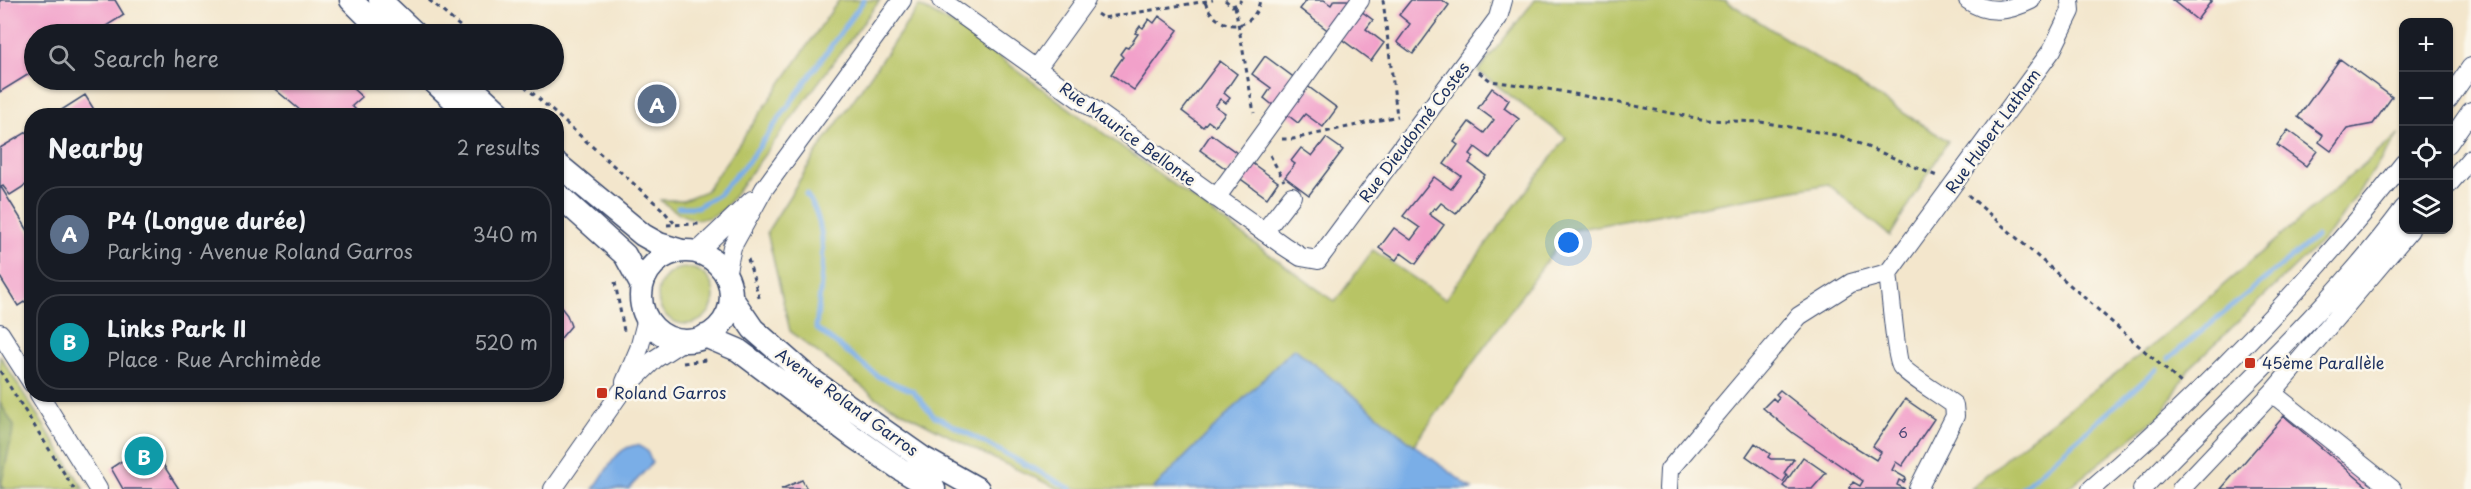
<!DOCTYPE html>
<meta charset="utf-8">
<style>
body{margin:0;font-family:"Playpen Sans",sans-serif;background:#20242c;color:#f1f3f6}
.controls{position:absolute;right:18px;top:18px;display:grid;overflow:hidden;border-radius:12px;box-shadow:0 2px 4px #0004}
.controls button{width:54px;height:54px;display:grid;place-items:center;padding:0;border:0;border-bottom:2px solid #363941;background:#171b24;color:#f1f3f6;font:30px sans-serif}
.you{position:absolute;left:1569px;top:243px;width:21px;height:21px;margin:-15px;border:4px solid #fff;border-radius:50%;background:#1a73e8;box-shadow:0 0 0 9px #1a73e833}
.badge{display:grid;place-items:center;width:39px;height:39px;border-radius:50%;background:#c8321e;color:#fff;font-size:20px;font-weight:700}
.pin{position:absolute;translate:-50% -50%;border:3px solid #fff;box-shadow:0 2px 6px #0006}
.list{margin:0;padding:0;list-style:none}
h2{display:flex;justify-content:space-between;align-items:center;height:78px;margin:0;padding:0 24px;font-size:26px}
h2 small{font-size:20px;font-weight:400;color:#9ea1a6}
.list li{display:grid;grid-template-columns:39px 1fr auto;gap:18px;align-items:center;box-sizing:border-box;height:96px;margin:0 12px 12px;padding:0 12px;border:2px solid #363941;border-radius:24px}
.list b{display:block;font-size:22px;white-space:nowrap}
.list p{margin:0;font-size:20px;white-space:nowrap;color:#9ea1a6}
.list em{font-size:20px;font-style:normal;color:#9ea1a6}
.icon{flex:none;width:33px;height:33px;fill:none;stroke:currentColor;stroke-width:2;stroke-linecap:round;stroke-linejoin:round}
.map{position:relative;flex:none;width:2471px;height:489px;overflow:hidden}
.search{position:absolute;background:#171b24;box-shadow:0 2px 4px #0004;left:24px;top:24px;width:540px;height:66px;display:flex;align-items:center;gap:15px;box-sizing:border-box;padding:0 21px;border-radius:33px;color:#9ea1a6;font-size:22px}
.panel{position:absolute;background:#171b24;box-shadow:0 2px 4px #0004;left:24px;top:108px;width:540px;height:294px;border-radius:24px}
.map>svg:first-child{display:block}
.green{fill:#b8c465;stroke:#6a7a62;stroke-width:1.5}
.forest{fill:#92aa5a;stroke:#566c5c;stroke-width:1.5}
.water{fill:#7aaee7;stroke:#4a6ea2;stroke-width:1.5}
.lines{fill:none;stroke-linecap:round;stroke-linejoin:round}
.stream{stroke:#7aaee7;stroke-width:5}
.building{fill:#f2a1ca}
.minor-casing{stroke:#3b4a6e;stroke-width:20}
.major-casing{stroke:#3b4a6e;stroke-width:25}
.path{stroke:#3b4a6e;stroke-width:3;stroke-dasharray:4.5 4.5;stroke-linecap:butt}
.minor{stroke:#fff;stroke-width:18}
.major{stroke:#fff;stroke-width:22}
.poi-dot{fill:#c8321e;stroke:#fbf7ec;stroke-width:2}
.labels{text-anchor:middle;stroke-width:5;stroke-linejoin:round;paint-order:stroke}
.number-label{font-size:14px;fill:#514c79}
.street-label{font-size:16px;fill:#1b2f5e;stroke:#fbf7ec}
.poi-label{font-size:16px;fill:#1b2f5e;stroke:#fbf7ec;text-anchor:start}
</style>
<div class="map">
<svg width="2471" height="489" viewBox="0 0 2471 489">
<rect width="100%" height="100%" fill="#fbf7ec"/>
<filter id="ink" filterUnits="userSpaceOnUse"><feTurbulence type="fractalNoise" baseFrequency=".0167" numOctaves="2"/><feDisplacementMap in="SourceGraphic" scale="12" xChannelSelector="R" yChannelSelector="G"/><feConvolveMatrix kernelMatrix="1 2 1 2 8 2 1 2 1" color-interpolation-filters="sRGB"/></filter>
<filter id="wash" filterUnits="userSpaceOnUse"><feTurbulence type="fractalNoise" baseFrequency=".008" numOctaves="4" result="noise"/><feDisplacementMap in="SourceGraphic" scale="24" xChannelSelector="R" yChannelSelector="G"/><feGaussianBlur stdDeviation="1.35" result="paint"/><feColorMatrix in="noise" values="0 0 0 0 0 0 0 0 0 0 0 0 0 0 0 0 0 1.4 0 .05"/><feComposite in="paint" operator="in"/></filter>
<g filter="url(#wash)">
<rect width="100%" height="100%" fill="#f3e6cc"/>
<!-- green -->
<path class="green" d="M839,0h41l-156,209c-25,19 -43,8 -64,-9h23l23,-9z
M1535,0h190l223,141 -58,95 -62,-52 -260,47 -154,214 -120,-97 -141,141h-94l-75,-35 -106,-55 -88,-68 -23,-99 52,-83 100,-143 40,22 376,274 38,-52 72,49 121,-161 -88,-67z
M2399,134l-68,98 -143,138 -25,43 -96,76h-96l44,-39 147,-112z
M658 296a28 28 0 1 1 56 0a28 28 0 1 1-56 0Z
M0,356l84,133h-84z"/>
<!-- forest -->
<path class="forest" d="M0,403l14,23 -13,60 4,3h-5z"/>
<!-- water -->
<path class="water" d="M1294,348l120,97 58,44h-319z
M638,445l9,6 5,12 -23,26h-36c14,-16 22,-43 45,-44z"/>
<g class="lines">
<!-- stream -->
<path class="stream" d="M806,194c27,35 14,92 10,134l63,49 34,14 20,24 138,74
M678,207h19l22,-13 32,-36 113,-158
M2168,359l148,-122
M2021,489l136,-120"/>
</g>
<g id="blocks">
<!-- building -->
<path class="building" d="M0,0h115l9,15 -31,19h-59v37l-34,21z
M1307,0h17l7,5 3,-5h13l4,3 -21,29 -30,-23z
M1411,0h31l7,5 -36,49 -16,-12 13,-18 -11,-9z
M2172,0h40l-15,20z
M1361,11l12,9 -7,9 18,14 -13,18 -31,-23z
M1159,16l19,14 -44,60 -23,-16 12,-17 -3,-3 5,-7 3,1 10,-14 -3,-1 5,-7 3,2 6,-9 5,4z
M284,24l11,10h-21z
M1265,56l31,23 -21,28 -11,-9 7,-10 -19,-14z
M2340,59l52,38 -19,27 -26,5 -16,22 -12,-9 4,-7 -25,-18z
M1220,61l17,13 -13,19 6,5 -4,5 -6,-4 -5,7 10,7 -10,13 -7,-5 -5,6 -21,-16z
M264,80h79l19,17 -10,9 10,10h-55z
M1306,85l31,23 -14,19 -18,-13 -7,9 -13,-10z
M1492,88l17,12 -5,8 15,11 -29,39 -15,-11 -5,7 4,3 -5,6 16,12 -29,39 -15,-11 -5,6 -2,-1 -5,6 15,11 -28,39 -15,-11 -5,7 -17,-12 15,-20 17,12 9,-12 -17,-12 31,-39 17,12 10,-13 -17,-12 14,-19 -4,-3 15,-20 15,11 10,-13 -16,-12z
M85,95l13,21h-46z
M32,129v52l-22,14 -7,-9 -2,1 31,50v60l-14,9 -18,-29v-129z
M2288,130l29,21 -11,15 -29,-21z
M1211,134l30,22 -12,15 -29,-21z
M1326,138l17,12 -34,45 -24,-18 10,-13 -4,-3 10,-13 11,8z
M1249,161l29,21 -11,16 -29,-21z
M556,301l11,14 4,11 -15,18z
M1780,390l61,48 35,22 5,-8 -8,-6 32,-47 29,20 -32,47 -6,-4 -4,8 14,8 -2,4 -5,-2 -2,5 8,4h-56l4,-7 7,4 3,-5 -70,-48 -30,-25 10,-10 3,3 3,-4 -3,-3z
M2284,416l86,73h-149z
M149,443l30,46h-56l-12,-21z
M1755,443l15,11 -2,3 3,2h23l-10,14 3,3 -4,6 -37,-26z
M1803,457l23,16 -14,16h-25l-4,-3z
M802,480l5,9h-26z"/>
</g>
</g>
<g filter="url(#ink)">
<use href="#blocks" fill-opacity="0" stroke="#3b4a6e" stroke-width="1.5"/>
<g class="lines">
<defs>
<path id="minor" d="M941,0l343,246 17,11 17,3 180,-242 5,-18
M1968,0c20,15 41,11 63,0
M1037,68l49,-68
M2448,100l23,-33
M2448,144l23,-33
M2448,185l23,-27
M1216,198l144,-198
M1264,232l28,-36
M697,252l55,-52
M1888,273c2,14 8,87 13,93 5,8 43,31 53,39l1,11 -37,73
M726,275l6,-28 32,-58 138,-189
M0,333l32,50
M625,382l14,-33 8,-31
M2272,393l120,96
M39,394l59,95
M553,489l68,-97 34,-33 28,-18
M1668,489l1,-19 130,-154 52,-33 37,-10 164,-223 19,-39 -1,-11
M2091,489c115,-98 219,-207 313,-326
M2142,489c88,-92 186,-178 262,-281
M2181,489l91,-96 138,-163"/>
<path id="major" d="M351,0l34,34
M380,0l36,34
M432,80l39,36
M464,80l39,36
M556,163l87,72 16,9 23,7
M556,193l69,62 17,31
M641 296a45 45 0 1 1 90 0a45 45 0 1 1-90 0Z
M731,297l22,32 56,49 114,80 55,31
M705,336l33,14 116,87 46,32 34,20"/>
</defs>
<!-- minor casing -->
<use href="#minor" class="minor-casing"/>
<!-- major casing -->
<use href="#major" class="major-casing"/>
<!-- path -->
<path class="path" d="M429,0l40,34
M1225,0l7,6 6,-2 3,-4
M1383,0l14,116
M1205,2c11,30 49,32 55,-2
M1235,6l19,107
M1097,14l6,4 110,-18
M1479,72l12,9 63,9 152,30 55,2 80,14 96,40
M518,80l144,129 13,15
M1282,139h11l105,-23
M1270,155l14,26
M1968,195l213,188
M667,225l32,-1
M748,259l12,42
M615,282l9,49
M683,363l23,-3
M0,371l74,118"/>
<!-- minor -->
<use href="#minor" class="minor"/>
<!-- major -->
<use href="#major" class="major"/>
</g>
</g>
<!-- markers -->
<g class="poi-dot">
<rect x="2244" y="357" width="12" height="12" rx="3"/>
<rect x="596" y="387" width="12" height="12" rx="3"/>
</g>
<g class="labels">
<!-- number labels -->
<g class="number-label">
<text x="1903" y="438">6</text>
</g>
<!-- street labels -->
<g class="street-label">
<text transform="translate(1993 131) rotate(-54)" y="6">Rue Hubert Latham</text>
<text transform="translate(1414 132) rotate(-53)" y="6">Rue Dieudonné Costes</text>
<text transform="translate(1128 134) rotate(36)" y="6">Rue Maurice Bellonte</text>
<text transform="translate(847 402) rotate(36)" y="6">Avenue Roland Garros</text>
</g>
<!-- poi labels -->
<g class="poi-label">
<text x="2262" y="369">45ème Parallèle</text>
<text x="614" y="399">Roland Garros</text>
</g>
</g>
</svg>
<div class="controls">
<button>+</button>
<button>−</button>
<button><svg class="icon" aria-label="locate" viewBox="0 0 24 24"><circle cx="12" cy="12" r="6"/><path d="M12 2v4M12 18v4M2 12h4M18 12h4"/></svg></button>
<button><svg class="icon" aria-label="layers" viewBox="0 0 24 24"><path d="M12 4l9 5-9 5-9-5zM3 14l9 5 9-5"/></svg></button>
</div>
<div class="you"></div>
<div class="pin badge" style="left:657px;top:104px;background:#5c6f8a">A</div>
<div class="pin badge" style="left:144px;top:456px;background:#0f9aa8">B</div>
<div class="search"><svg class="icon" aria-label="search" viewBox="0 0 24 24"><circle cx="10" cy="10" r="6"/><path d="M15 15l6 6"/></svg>Search here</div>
<section class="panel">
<h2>Nearby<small>2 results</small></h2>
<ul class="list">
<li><span class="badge" style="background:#5c6f8a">A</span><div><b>P4 (Longue durée)</b><p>Parking · Avenue Roland Garros</p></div><em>340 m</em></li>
<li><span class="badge" style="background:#0f9aa8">B</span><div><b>Links Park II</b><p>Place · Rue Archimède</p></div><em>520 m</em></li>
</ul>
</section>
</div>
